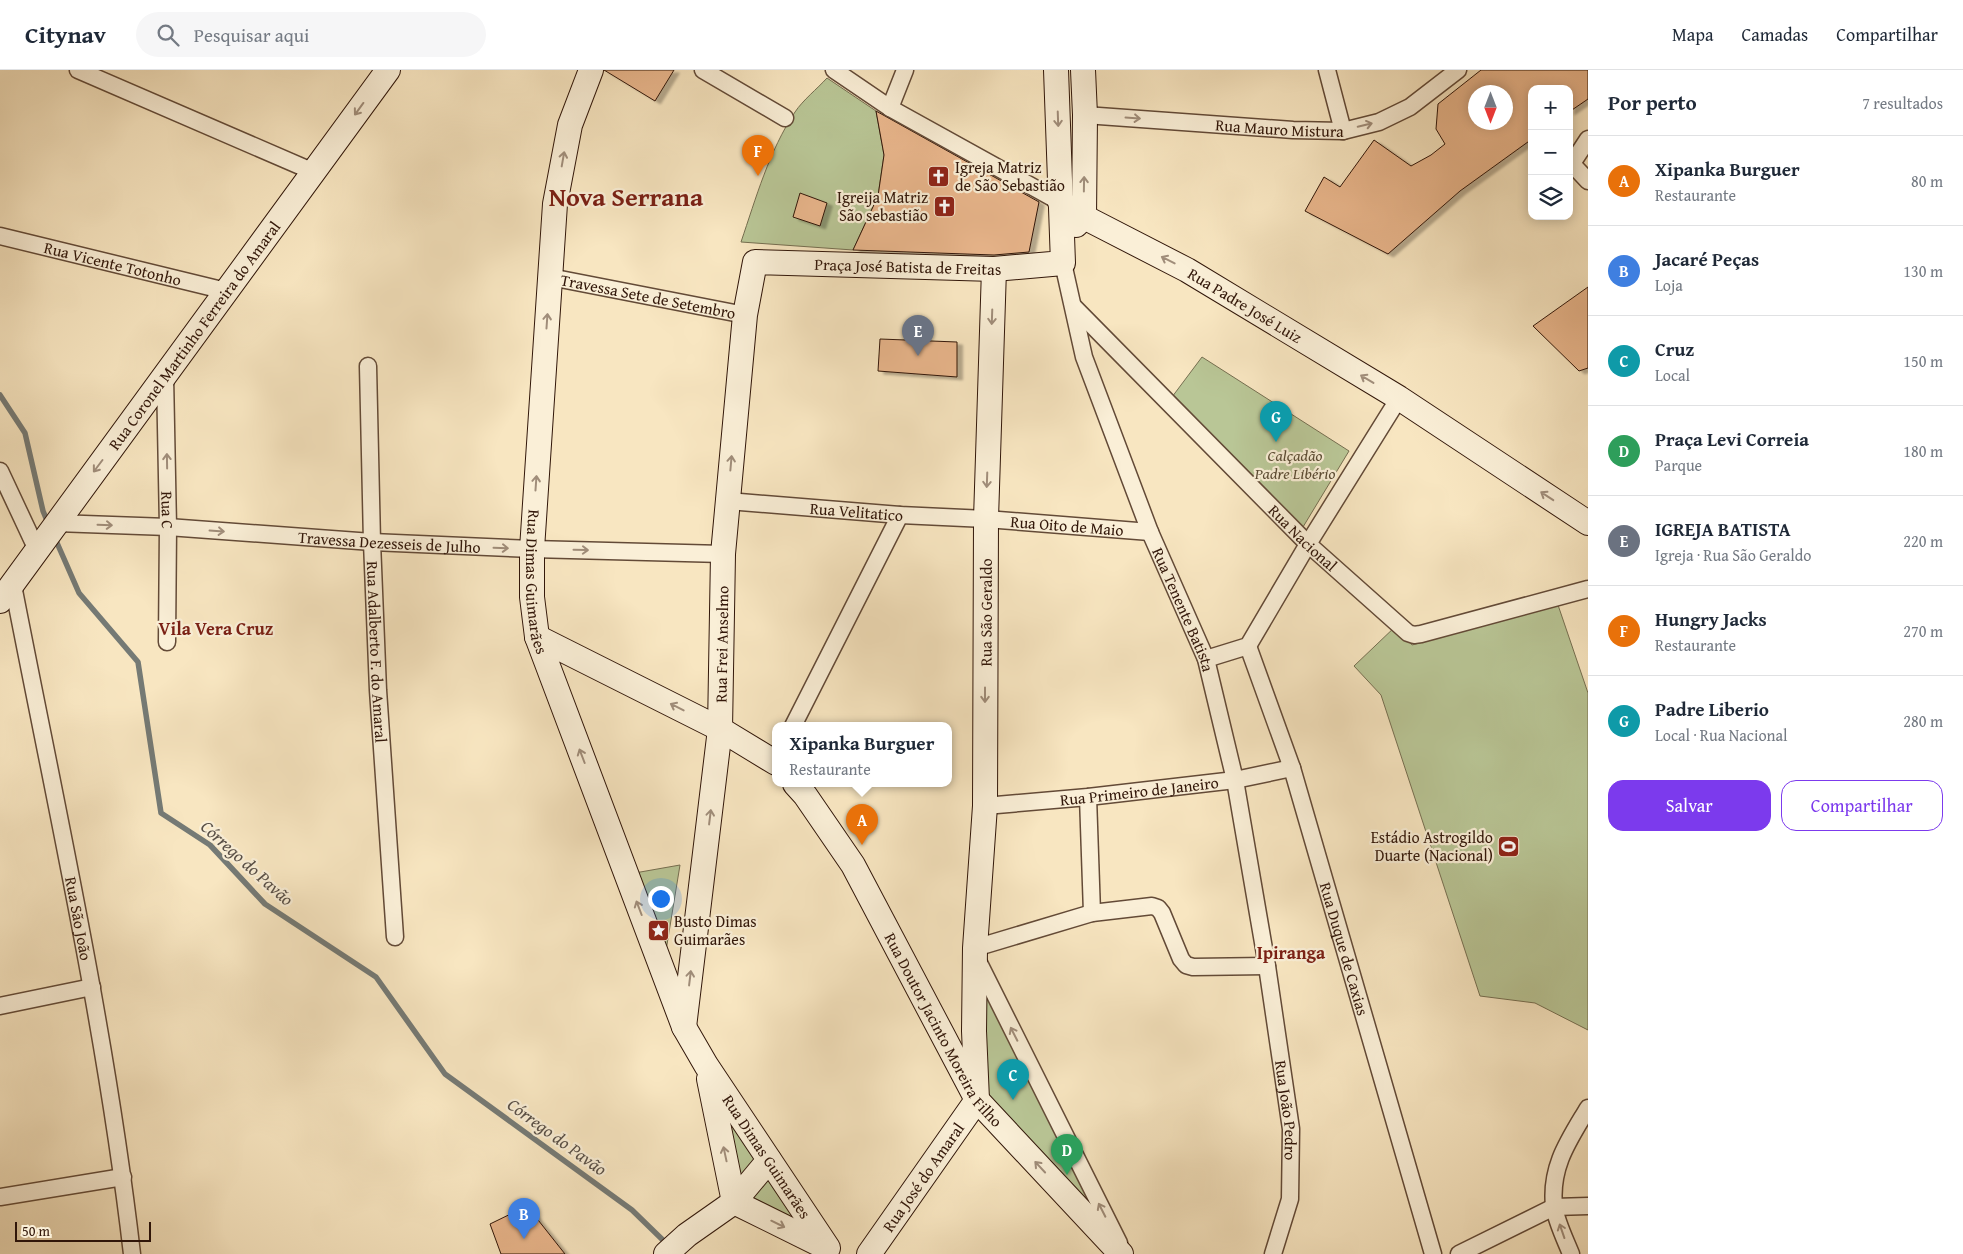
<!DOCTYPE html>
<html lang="pt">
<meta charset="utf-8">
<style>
body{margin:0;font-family:"Gentium Book Plus",serif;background:#f6f6f7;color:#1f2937}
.controls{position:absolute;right:15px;top:15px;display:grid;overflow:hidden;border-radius:10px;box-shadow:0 2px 12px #0003}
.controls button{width:45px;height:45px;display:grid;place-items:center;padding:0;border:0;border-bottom:1px solid #e0e1e3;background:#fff;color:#1f2937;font:25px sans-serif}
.compass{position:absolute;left:1468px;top:15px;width:45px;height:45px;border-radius:50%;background:#fff;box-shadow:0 2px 12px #0003;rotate:180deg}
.scale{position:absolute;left:15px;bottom:12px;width:136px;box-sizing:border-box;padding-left:5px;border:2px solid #311609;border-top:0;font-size:14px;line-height:18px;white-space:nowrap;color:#311609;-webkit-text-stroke:4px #faefd7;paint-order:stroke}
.you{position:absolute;left:660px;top:828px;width:18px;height:18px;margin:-12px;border:4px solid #fff;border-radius:50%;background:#1a73e8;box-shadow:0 0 0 8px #1a73e833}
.badge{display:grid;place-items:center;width:32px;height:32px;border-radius:50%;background:#7c3aed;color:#fff;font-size:16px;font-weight:700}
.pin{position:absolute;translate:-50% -41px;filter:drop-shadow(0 1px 2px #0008)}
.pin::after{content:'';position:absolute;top:26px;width:18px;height:15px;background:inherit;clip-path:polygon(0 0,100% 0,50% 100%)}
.popup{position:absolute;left:772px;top:652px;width:180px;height:65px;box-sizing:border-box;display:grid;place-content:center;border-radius:10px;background:#fff;filter:drop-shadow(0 1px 4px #0005);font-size:16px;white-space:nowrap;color:#747a83}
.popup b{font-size:19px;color:#1f2937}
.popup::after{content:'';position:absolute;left:50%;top:100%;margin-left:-10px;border:10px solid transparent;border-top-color:#fff}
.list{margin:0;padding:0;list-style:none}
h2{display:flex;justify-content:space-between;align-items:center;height:65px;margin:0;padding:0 20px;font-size:21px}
h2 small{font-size:16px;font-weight:400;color:#747a83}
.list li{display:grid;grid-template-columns:32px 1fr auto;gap:15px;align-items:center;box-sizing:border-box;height:90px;padding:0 20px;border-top:1px solid #e0e1e3}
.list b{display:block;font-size:19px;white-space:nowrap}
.list p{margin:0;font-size:16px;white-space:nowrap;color:#747a83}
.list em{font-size:16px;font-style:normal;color:#747a83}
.actions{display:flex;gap:10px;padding:15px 20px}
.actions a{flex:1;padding:11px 0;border:1px solid #7c3aed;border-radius:15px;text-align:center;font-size:18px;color:#7c3aed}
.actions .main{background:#7c3aed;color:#fff}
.icon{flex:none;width:28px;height:28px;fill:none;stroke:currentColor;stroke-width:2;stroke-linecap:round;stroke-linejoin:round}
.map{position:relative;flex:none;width:1588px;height:1184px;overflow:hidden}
header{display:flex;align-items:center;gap:30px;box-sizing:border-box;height:70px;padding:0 25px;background:#fff;border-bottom:1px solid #e0e1e3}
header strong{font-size:24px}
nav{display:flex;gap:28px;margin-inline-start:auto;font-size:18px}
.search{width:350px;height:45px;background:#f6f6f7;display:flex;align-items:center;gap:12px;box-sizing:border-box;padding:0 18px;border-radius:28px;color:#747a83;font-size:19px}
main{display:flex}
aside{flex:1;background:#fff}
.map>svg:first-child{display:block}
.green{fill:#b9c696;stroke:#756e50}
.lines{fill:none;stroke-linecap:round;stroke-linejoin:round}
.stream{stroke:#757a75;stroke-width:5.5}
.building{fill:#e9b68c;stroke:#311609;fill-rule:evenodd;filter:url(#shadow)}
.street-casing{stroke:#634a37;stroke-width:19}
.secondary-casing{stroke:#311609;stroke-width:26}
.street{stroke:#faefd7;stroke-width:16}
.secondary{stroke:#faefd7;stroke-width:24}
.oneway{stroke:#a08d7a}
.labels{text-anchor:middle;stroke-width:4.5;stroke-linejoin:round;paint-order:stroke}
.street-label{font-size:16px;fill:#311609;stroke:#faefd7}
.poi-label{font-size:16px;fill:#311609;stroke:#faefd7;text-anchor:start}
.park-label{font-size:16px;font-style:italic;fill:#5a4b33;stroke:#faefd7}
.neighbourhood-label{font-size:18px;font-weight:bold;fill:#7a1f14;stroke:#faefd7}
.water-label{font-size:18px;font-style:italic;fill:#595048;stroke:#faefd7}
.town-label{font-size:26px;font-weight:bold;fill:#7a1f14;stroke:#faefd7}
</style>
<header>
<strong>Citynav</strong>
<div class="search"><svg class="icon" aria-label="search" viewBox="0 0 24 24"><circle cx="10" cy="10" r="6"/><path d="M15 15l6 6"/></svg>Pesquisar aqui</div>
<nav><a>Mapa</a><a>Camadas</a><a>Compartilhar</a></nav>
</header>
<main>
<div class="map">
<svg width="1588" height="1184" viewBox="0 0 1588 1184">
<defs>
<filter id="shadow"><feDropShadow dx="5.5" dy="3" stdDeviation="1" flood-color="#0004"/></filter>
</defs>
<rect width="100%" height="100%" fill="#f8e6c1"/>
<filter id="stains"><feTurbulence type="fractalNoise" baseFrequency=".004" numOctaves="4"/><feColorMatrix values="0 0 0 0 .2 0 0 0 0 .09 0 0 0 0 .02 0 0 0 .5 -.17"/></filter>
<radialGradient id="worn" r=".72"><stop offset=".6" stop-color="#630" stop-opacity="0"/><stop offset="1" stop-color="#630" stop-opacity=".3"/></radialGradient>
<!-- green -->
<path class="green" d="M827,8l49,33 8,44 -6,41 -25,54 -112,-8c15,-44 28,-91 54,-130 8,-12 22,-23 32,-34z
M1202,287l147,94 -46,76 -134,-126z
M1558,535l30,88v337l-53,-27 -55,-7 -99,-301 -27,-29 43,-41 15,20z
M680,795l-17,104 -34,-95z
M977,893l147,291 -147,-157z
M718,1032l41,54 -27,28z
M765,1103l40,53 -65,-26z"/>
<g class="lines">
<!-- stream -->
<path class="stream" d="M0,325l25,38 18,78 5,12
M54,466l25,57 59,69 23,151 49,32 55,59 111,73 69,97 187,136 37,36"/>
</g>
<!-- building -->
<path class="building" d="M604,0h70l-19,31z
M1481,0h107v29l-19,13v-23h-37v50l-72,52 -72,63 -83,-43 19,-34 16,10 34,-47 37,26 20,-11 14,-11 -9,-15 2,-25zM1476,22h30v30h-30z
M876,41l163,91 -10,50 -35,3 -141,-5 25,-54 6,-41z
M800,123l27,10 -7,23 -27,-9z
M1588,217v81l-9,3 -46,-45z
M880,269l77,3v35l-79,-6z
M527,1136l38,48h-64l-11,-30z"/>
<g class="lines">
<defs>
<g id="street">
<path d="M78,0l236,102"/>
<path d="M703,0l82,48"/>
<path d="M834,0l56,38 170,94"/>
<path d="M1327,0l16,61"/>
<path d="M890,38l15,-38"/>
<path id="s1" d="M1085,45l208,15 50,1 36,-9 31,-15 48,-37"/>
<path d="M1588,69l-15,23v3l15,16"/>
<path id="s2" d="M0,166l226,55"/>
<path id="s3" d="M1063,193l21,94 66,175 56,127 29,121 32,186 24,163 -1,70 -17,55"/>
<path id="s4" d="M550,207l195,38"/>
<path id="s5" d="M1074,237l234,237 100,89 6,2 7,-1 167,-45"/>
<path id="s6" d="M368,296l4,176 6,148 17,247"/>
<path id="s7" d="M165,306l3,151 -1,115"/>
<path d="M0,401l37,79"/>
<path id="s8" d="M728,431l172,14 86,4 164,13"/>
<path id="s9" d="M56,453l112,4 204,15 160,7 191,5"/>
<path id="s10" d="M13,515c43,222 93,444 119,669"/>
<path id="s11" d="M1248,576l44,122 141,486"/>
<path d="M1206,589l42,-13 60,-102 91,-146"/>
<path d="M793,656l107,-211"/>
<path d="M1088,727l4,116"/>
<path id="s12" d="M985,736l103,-9 147,-17 57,-12"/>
<path d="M975,878l117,-35 60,-7 6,2 4,5 19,46 5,6 7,2 74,-1"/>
<path d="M977,889l142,284"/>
<path d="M0,936l92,-19"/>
<path d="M0,1127l123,-20"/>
<path d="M1459,1184l95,-47 34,-1"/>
<path d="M1571,1184c-6,-15 -15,-33 -17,-48 -4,-40 15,-66 34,-98"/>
</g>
<g id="secondary">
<path id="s13" d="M591,0l-21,55 -15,79 -23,345v48l5,40 147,390 22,38 122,183"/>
<path id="s14" d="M1060,132l24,15 103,53 212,128 189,125"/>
<path d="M1076,155l8,-8 1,-102 -2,-45"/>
<path id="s15" d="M0,531l388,-531"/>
<path d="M537,567l183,92 56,34"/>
<path id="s16" d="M795,714l10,11 48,70 124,235 144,154"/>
<path id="s17" d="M684,957l36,-298 3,-175 22,-239 10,-53 239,7 69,-6 -7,-193"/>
<path d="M709,1009l25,123"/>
<path id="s18" d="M977,1030l-3,-69 1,-83 10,-142 1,-287 8,-250"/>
<path d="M734,1132l93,46"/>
<path d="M666,1184l21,-19 47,-33 35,-42"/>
<path id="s19" d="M869,1184l108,-154"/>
</g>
</defs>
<!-- street casing -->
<use href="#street" class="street-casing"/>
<!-- secondary casing -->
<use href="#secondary" class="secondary-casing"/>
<!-- street -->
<use href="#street" class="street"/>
<!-- secondary -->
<use href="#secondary" class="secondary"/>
</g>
<!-- one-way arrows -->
<defs><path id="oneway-shaft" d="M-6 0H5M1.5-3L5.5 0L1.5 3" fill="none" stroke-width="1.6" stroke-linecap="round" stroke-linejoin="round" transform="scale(1.25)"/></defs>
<g class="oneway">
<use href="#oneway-shaft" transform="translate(359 39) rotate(126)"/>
<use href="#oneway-shaft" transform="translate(1133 48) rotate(4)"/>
<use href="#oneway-shaft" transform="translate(1058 49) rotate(88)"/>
<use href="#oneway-shaft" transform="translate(1365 55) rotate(-13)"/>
<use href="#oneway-shaft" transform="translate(563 89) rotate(-80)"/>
<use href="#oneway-shaft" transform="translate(1084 114) rotate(-89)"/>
<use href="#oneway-shaft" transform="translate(1168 190) rotate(-153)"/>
<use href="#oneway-shaft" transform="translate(992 247) rotate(92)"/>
<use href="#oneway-shaft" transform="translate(547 251) rotate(-86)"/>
<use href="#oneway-shaft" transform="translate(1367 309) rotate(-149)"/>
<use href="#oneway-shaft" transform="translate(167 391) rotate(-91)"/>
<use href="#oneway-shaft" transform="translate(731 393) rotate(-85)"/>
<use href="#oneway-shaft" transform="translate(98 396) rotate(127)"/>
<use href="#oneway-shaft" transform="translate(987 410) rotate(92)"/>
<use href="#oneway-shaft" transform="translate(536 413) rotate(-86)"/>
<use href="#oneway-shaft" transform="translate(1547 426) rotate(-147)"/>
<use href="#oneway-shaft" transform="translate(105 455) rotate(2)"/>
<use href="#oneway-shaft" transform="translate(217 461) rotate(4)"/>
<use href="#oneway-shaft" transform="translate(501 478) rotate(2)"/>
<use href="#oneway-shaft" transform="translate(581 480) rotate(1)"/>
<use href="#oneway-shaft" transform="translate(985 625) rotate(90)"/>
<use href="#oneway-shaft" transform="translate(677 637) rotate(-153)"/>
<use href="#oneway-shaft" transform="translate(582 686) rotate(-111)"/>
<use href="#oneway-shaft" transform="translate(710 747) rotate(-83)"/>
<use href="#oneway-shaft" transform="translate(639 838) rotate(-111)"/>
<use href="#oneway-shaft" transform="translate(690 908) rotate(-83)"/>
<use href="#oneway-shaft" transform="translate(1014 964) rotate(-117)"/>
<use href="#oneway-shaft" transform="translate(725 1084) rotate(-102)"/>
<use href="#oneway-shaft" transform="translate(1040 1097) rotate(-133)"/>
<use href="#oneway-shaft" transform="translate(1102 1140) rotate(-117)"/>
<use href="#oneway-shaft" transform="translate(778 1154) rotate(26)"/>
<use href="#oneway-shaft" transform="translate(1562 1161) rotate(-109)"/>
</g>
<!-- icons -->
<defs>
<symbol id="church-square" viewBox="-11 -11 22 22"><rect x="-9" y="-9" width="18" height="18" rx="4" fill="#8f2418" stroke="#faefd7"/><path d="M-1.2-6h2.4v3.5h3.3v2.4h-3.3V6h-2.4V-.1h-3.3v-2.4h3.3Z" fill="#fff"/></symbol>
<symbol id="stadium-square" viewBox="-11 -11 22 22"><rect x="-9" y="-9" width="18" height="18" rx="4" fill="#8f2418" stroke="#faefd7"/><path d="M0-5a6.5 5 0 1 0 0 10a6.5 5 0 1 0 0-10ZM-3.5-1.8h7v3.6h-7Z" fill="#fff"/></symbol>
<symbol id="sight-square" viewBox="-11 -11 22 22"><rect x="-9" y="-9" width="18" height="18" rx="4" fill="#8f2418" stroke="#faefd7"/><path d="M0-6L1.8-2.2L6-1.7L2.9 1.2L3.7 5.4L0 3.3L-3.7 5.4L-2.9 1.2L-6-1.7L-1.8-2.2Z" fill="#fff"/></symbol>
</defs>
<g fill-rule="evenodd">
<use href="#church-square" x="926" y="94" width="25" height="25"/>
<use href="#church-square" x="932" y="124" width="25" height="25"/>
<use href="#stadium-square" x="1496" y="764" width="25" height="25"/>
<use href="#sight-square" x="646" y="848" width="25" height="25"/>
</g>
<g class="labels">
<!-- street labels -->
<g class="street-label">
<text dy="6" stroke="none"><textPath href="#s1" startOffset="195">Rua Mauro Mistura</textPath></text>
<text dy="6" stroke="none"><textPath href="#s2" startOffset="116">Rua Vicente Totonho</textPath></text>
<text dy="6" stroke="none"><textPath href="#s17" startOffset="922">Praça José Batista de Freitas</textPath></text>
<text dy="6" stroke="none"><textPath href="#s4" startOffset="100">Travessa Sete de Setembro</textPath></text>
<text dy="6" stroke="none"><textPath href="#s14" startOffset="212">Rua Padre José Luiz</textPath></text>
<text dy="6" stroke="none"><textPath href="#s15" startOffset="329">Rua Coronel Martinho Ferreira do Amaral</textPath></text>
<text dy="6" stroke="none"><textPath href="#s7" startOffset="134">Rua C</textPath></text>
<text dy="6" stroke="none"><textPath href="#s8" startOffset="129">Rua Velitatico</textPath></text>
<text dy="6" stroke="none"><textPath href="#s8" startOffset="340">Rua Oito de Maio</textPath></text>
<text dy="6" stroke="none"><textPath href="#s5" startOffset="325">Rua Nacional</textPath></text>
<text dy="6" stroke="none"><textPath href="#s9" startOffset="334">Travessa Dezesseis de Julho</textPath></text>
<text dy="6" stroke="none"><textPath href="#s13" startOffset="518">Rua Dimas Guimarães</textPath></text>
<text dy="6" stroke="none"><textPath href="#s3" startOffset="368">Rua Tenente Batista</textPath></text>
<text dy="6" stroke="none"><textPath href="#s18" startOffset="488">Rua São Geraldo</textPath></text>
<text dy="6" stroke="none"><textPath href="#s17" startOffset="385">Rua Frei Anselmo</textPath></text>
<text dy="6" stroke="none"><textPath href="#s6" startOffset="286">Rua Adalberto F. do Amaral</textPath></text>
<text dy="6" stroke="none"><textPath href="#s12" startOffset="155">Rua Primeiro de Janeiro</textPath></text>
<text dy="6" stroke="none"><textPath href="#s10" startOffset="340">Rua São João</textPath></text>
<text dy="6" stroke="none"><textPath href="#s11" startOffset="318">Rua Duque de Caxias</textPath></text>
<text dy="6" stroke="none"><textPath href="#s16" startOffset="288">Rua Doutor Jacinto Moreira Filho</textPath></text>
<text dy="6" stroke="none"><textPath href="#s3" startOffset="881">Rua João Pedro</textPath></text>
<text dy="6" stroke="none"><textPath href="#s13" startOffset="1144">Rua Dimas Guimarães</textPath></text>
<text dy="6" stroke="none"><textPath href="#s19" startOffset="94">Rua José do Amaral</textPath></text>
</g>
<!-- poi labels -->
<g class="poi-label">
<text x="955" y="103">Igreja Matriz<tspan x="955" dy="18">de São Sebastião</tspan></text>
<text x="928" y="133" text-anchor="end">Igreija Matriz<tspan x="928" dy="18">São sebastião</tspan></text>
<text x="1493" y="773" text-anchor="end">Estádio Astrogildo<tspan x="1493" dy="18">Duarte (Nacional)</tspan></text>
<text x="674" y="857">Busto Dimas<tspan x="674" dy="18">Guimarães</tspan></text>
</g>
<!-- park labels -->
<g class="park-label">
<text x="1295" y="391">Calçadão<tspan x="1295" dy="18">Padre Libério</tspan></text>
</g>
<!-- neighbourhood labels -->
<g class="neighbourhood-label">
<text x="216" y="565">Vila Vera Cruz</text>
<text x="1291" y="889">Ipiranga</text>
</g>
<!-- water labels -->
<g class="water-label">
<text transform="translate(247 793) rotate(42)" y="6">Córrego do Pavão</text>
<text transform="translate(557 1067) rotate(36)" y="6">Córrego do Pavão</text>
</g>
<!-- town labels -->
<g class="town-label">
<text x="626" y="136">Nova Serrana</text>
</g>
</g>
<rect width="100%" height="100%" filter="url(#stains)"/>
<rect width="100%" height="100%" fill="url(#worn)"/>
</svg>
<div class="controls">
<button>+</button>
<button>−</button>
<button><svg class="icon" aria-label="layers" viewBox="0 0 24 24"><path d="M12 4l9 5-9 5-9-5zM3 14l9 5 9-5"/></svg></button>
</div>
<svg class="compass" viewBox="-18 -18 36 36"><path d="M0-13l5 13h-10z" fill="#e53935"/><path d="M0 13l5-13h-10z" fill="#747a83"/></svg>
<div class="scale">50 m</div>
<div class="you"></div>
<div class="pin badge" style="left:862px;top:775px;background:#e8710a">A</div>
<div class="popup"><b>Xipanka Burguer</b>Restaurante</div>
<div class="pin badge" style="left:524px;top:1169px;background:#3f7fe0">B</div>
<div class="pin badge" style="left:1013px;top:1030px;background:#0f9aa8">C</div>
<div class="pin badge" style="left:1067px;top:1105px;background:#2e9e5b">D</div>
<div class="pin badge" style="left:918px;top:286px;background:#6b7280">E</div>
<div class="pin badge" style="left:758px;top:106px;background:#e8710a">F</div>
<div class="pin badge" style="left:1276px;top:372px;background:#0f9aa8">G</div>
</div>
<aside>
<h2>Por perto<small>7 resultados</small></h2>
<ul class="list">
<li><span class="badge" style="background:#e8710a">A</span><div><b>Xipanka Burguer</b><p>Restaurante</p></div><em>80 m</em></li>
<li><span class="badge" style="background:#3f7fe0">B</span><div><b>Jacaré Peças</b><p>Loja</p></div><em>130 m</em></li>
<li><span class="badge" style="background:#0f9aa8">C</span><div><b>Cruz</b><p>Local</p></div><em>150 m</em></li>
<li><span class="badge" style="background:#2e9e5b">D</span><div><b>Praça Levi Correia</b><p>Parque</p></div><em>180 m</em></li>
<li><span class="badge" style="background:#6b7280">E</span><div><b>IGREJA BATISTA</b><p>Igreja · Rua São Geraldo</p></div><em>220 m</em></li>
<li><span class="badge" style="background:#e8710a">F</span><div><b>Hungry Jacks</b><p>Restaurante</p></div><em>270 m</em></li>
<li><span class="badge" style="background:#0f9aa8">G</span><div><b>Padre Liberio</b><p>Local · Rua Nacional</p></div><em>280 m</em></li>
</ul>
<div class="actions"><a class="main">Salvar</a><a>Compartilhar</a></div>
</aside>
</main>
